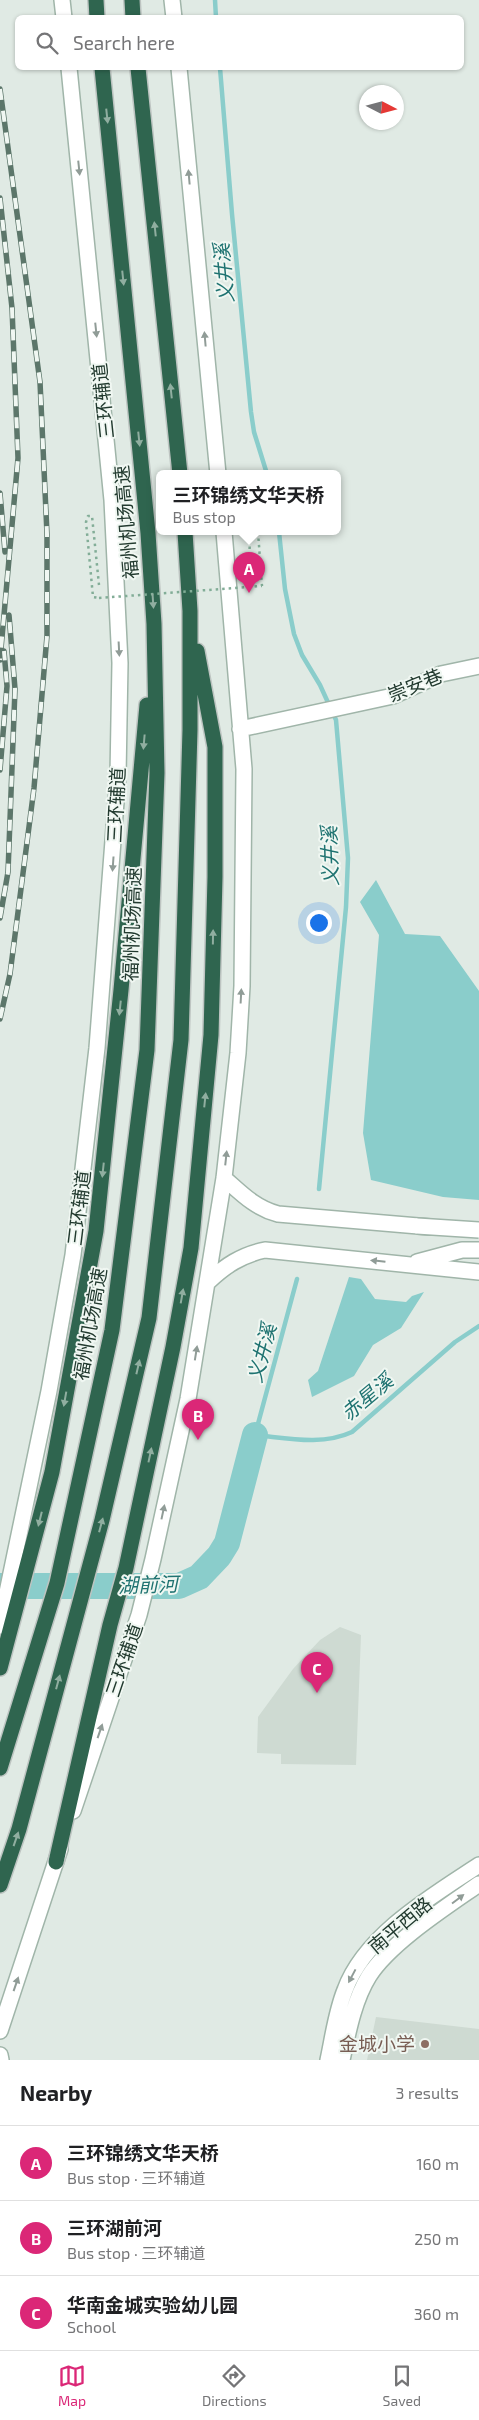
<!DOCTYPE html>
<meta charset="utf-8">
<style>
body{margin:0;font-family:"Exo 2","Noto Sans SC",sans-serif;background:#f2f2f2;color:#202124}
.compass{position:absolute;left:359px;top:85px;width:45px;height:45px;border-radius:50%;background:#fff;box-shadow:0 1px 4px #0004;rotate:96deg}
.you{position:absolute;left:318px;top:922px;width:18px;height:18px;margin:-12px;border:4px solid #fff;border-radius:50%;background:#1a73e8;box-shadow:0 0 0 8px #1a73e833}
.badge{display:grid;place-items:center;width:32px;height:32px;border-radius:50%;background:#db2777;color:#fff;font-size:16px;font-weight:700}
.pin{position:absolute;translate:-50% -41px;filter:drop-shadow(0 1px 2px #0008)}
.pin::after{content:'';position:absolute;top:26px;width:18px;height:15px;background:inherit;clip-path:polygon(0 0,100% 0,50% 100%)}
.popup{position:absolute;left:156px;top:470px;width:185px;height:65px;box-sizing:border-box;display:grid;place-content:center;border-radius:8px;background:#fff;filter:drop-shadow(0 1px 4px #0005);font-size:16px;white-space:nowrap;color:#757577}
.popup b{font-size:19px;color:#202124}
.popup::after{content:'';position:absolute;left:50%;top:100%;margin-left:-10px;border:10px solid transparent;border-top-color:#fff}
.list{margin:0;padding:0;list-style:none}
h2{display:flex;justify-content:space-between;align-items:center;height:65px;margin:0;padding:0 20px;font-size:21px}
h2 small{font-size:16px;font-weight:400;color:#757577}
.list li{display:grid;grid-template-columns:32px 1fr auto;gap:15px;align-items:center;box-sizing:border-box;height:75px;padding:0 20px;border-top:1px solid #e0e0e0}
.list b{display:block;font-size:19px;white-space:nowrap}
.list p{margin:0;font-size:16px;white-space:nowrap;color:#757577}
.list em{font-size:16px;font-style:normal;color:#757577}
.icon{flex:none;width:28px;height:28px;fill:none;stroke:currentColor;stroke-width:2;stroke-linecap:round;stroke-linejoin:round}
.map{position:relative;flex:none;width:479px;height:2060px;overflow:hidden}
.search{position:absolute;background:#fff;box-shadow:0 1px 4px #0004;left:15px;right:15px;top:15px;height:55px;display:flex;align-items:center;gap:12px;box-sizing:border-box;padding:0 18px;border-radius:8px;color:#757577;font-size:19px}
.sheet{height:290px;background:#fff}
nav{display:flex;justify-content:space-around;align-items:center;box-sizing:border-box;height:70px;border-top:1px solid #e0e0e0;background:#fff;font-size:14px;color:#757577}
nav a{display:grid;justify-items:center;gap:2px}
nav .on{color:#db2777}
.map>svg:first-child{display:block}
.built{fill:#cedad2}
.water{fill:#8acdcb}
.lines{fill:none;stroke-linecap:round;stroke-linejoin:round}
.stream{stroke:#8acdcb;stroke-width:4.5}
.river{stroke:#8acdcb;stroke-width:26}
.secondary-casing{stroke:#a0b5a9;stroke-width:18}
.highway-casing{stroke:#bdc4c1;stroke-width:18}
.path{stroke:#82ad97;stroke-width:2.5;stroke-dasharray:2.5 4;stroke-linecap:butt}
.secondary{stroke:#fff;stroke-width:15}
.highway{stroke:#2f654f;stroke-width:15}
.rail-casing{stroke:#5c766a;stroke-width:5.5}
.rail{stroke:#f0f7f2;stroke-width:4;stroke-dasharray:11;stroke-linecap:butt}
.secondary-bridge-casing{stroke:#a0b5a9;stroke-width:18;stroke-linecap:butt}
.path-bridge{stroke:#82ad97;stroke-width:2.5;stroke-dasharray:2.5 4;stroke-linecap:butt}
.secondary-bridge{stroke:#fff;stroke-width:15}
.oneway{fill:#90aea0}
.oneway2{fill:#909c97}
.education-dot{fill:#8d6e63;stroke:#f0f7f2;stroke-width:2}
.labels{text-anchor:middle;stroke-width:4;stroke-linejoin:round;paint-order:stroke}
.street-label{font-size:19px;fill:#223a2f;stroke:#f0f7f2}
.education-label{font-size:19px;fill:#785e54;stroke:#f0f7f2;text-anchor:end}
.water-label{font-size:20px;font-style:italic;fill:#1f7371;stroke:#f0f7f2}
</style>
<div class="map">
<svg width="479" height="2060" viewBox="0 0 479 2060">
<rect width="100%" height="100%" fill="#e0eae4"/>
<!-- built -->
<path class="built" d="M340,1627l21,8 -5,130 -75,-1v-10l-24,-1 1,-36 35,-48 27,-29z
M376,2017l103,12v31h-112z"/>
<!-- water -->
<path class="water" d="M376,880l29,54 35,2 39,55v209l-36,-3 -72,-17 -8,-47 16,-198 -19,-33z
M349,1277l12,2 14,20 31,3 6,-6 12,-4 -23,36 -28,17 -19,31 -42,21 -4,-17 10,-9z"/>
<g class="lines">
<!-- stream -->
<path class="stream" d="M215,0l1,18
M220,68l12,146 19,198 3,20 13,42
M279,532l6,57 9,45 8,21 18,30 16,35 12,138 -2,49 -27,282
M297,1279l-42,156c32,3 67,11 97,-3l103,-90 24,-16"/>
<!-- river -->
<path class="river" d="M0,1586h179l20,-9 20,-21 8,-13 28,-108"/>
<defs>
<path id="secondary" d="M62,0l2,18
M172,0l2,18
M179,68l39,406
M240,729l153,-33 48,-22 38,-8
M224,1178c17,15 31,30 54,36l152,13
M417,1262l45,-12h17
M208,1282c17,-16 33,-27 57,-32l214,22
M0,1626l49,-235 24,-136 24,-207 21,-272 2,-113 -8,-163 -43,-432
M73,1811l66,-196 14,-56 35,-160 36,-221 14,-125 4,-67 2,-217 -20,-237
M0,2031l60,-182
M0,2055l1,5
M328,2060c5,-23 8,-48 17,-70 20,-55 87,-94 134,-125
M342,2060c6,-28 12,-60 27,-84 21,-33 77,-69 110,-92"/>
<path id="highway" d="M96,0l1,18
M132,0l1,18
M138,68l42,406
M0,1668l52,-196 44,-241 25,-241 26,-285
M0,1768l57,-185 55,-253 35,-280 10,-277 -3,-149 -6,-91 -46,-465
M56,1862l54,-237 16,-57 47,-221 18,-99 20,-213 4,-158v-130l-18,-96
M0,1885l19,-56 83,-309 47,-202 32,-278 9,-310v-119l-5,-79"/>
</defs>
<!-- secondary casing -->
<use href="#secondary" class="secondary-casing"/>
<!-- highway casing -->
<use href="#highway" class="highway-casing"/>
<!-- path -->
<path class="path" d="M258,532l4,54
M249,575l1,-43
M99,585l-7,-69h-4l-2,6 7,75 6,1"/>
<!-- secondary -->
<use href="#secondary" class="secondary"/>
<!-- highway -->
<use href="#highway" class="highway"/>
<defs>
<path id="rail" d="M0,89l40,293 7,152v102l-13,152 -24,186 -10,45
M0,198l12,110 6,150 -18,202
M0,493l5,59
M0,770l7,-84 -3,-35
M0,918l8,-46 7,-183 -6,-74"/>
</defs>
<!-- rail casing -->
<use href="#rail" class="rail-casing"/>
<!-- rail -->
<use href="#rail" class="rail"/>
<defs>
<path id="secondary-bridge" d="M417,1226l62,4"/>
</defs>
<!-- secondary-bridge casing -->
<use href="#secondary-bridge" class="secondary-bridge-casing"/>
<!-- path-bridge -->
<path class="path-bridge" d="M99,598l163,-12"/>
<!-- secondary-bridge -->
<use href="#secondary-bridge" class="secondary-bridge"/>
</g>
<!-- one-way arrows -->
<defs><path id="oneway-solid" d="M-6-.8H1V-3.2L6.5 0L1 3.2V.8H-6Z" transform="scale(1.25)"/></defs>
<g class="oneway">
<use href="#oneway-solid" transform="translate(107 116) rotate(84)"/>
<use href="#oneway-solid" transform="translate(155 229) rotate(-96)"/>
<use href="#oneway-solid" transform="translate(123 278) rotate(84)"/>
<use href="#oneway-solid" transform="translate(171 391) rotate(-96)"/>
<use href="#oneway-solid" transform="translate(139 439) rotate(84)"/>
<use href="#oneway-solid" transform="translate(153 601) rotate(86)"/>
<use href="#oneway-solid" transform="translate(144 742) rotate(95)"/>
<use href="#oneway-solid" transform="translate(213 937) rotate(-89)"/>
<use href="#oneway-solid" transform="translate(120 1008) rotate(96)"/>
<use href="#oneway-solid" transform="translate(205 1100) rotate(-84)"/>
<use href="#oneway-solid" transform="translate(103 1170) rotate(96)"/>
<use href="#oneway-solid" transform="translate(182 1296) rotate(-80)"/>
<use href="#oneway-solid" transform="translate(138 1367) rotate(-77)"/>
<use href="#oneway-solid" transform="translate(65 1399) rotate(100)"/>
<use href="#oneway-solid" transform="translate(150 1455) rotate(-78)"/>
<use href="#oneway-solid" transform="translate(40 1519) rotate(104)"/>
<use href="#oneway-solid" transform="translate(101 1525) rotate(-75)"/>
<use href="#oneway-solid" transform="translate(58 1682) rotate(-75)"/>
<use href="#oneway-solid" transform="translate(16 1839) rotate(-71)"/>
</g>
<g class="oneway2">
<use href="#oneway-solid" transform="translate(79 168) rotate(84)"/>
<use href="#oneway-solid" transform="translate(189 177) rotate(-95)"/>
<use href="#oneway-solid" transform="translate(96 330) rotate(84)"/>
<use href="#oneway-solid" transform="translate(205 339) rotate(-95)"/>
<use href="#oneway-solid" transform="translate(119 649) rotate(87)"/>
<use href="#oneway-solid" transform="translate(113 864) rotate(94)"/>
<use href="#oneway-solid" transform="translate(241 996) rotate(-87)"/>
<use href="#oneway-solid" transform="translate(226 1158) rotate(-84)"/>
<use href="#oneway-solid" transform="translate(378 1261) rotate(-174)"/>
<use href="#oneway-solid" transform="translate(196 1353) rotate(-81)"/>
<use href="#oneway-solid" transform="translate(163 1512) rotate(-78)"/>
<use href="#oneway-solid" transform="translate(100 1731) rotate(-71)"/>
<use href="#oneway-solid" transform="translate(458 1899) rotate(-37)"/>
<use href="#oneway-solid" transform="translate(352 1976) rotate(118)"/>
<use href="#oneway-solid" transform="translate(16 1984) rotate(-71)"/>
</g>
<!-- markers -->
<circle class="education-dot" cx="425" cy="2044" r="5"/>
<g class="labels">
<!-- street labels -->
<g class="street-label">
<text transform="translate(103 401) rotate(-96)" y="7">三环辅道</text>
<text transform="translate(126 522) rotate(-95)" y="7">福州机场高速</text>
<text transform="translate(415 685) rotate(-22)" y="7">崇安巷</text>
<text transform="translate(116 805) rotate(-87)" y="7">三环辅道</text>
<text transform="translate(132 924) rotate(-88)" y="7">福州机场高速</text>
<text transform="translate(79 1208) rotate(-83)" y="7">三环辅道</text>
<text transform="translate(90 1324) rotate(-80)" y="7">福州机场高速</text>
<text transform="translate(124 1660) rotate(-71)" y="7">三环辅道</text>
<text transform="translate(400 1925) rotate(-40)" y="7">南平西路</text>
</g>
<!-- education labels -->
<g class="education-label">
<text x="415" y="2051">金城小学</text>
</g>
<!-- water labels -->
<g class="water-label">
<text transform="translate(224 273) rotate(-95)" y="7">义井溪</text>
<text transform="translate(330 856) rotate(-92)" y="7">义井溪</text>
<text transform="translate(262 1353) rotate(-75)" y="7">义井溪</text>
<text transform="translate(367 1397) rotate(-40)" y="7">赤星溪</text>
<text transform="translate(148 1585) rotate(-2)" y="7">湖前河</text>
</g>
</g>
</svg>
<svg class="compass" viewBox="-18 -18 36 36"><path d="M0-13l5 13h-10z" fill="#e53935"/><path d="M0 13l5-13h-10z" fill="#757577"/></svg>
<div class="you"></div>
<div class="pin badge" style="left:249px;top:593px">A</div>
<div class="popup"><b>三环锦绣文华天桥</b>Bus stop</div>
<div class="pin badge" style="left:198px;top:1440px">B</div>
<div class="pin badge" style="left:317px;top:1693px">C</div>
<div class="search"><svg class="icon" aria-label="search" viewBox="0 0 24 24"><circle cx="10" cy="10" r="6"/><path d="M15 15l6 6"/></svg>Search here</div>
</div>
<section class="sheet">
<h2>Nearby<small>3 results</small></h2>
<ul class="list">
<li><span class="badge">A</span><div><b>三环锦绣文华天桥</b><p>Bus stop · 三环辅道</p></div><em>160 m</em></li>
<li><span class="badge">B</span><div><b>三环湖前河</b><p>Bus stop · 三环辅道</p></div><em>250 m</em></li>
<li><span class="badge">C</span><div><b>华南金城实验幼儿园</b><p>School</p></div><em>360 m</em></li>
</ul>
</section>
<nav>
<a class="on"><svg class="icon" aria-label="map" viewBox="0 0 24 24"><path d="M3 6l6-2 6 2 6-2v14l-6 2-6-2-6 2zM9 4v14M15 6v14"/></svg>Map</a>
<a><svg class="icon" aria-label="directions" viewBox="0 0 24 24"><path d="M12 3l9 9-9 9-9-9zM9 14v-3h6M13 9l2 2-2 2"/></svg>Directions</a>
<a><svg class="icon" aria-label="saved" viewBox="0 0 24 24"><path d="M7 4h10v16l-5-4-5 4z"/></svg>Saved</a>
</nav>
